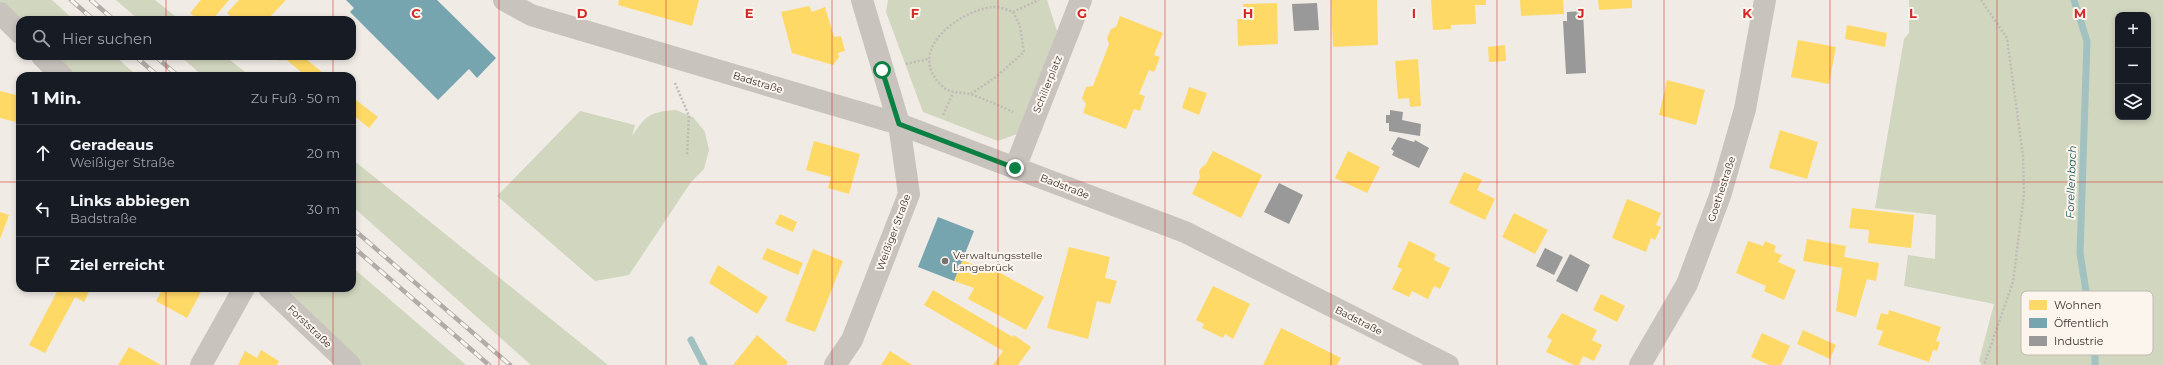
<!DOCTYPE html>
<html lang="de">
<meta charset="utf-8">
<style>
body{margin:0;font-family:Montserrat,sans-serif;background:#242831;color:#f1f3f6}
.controls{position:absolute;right:12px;top:12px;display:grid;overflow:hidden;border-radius:8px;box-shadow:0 2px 6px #0003}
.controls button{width:36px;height:36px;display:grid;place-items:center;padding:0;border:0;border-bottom:1px solid #363941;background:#171b24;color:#f1f3f6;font:20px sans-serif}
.stop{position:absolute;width:12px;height:12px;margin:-9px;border:3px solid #0b8043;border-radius:50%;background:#fff}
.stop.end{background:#0b8043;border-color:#fff;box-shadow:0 1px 4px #0008}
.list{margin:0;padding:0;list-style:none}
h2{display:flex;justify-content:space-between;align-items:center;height:52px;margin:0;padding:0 16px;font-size:17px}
h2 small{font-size:13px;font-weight:400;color:#9ea1a6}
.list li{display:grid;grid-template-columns:26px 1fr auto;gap:12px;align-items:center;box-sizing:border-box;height:56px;padding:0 16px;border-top:1px solid #363941}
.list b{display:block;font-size:15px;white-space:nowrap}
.list p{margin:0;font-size:13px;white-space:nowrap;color:#9ea1a6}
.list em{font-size:13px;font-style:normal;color:#9ea1a6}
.icon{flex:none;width:22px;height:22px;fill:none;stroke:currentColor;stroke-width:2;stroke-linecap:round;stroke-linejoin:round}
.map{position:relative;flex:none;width:2163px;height:365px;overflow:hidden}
.search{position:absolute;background:#171b24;box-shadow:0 2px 6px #0003;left:16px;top:16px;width:340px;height:44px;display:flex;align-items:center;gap:10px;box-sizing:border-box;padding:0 14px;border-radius:12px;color:#9ea1a6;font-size:15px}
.panel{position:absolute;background:#171b24;box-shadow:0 2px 6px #0003;left:16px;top:72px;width:340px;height:220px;border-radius:12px}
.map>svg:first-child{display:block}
.green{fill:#d1d6bf;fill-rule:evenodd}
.homes{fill:#ffd966}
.public{fill:#76a5af}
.industry{fill:#999}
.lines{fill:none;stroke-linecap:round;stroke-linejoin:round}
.stream{stroke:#a1c2c1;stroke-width:7}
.path{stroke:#c2bbb6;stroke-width:2.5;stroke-dasharray:2 2;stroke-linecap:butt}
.minor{stroke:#c9c3be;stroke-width:22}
.rail-casing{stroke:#b1aca8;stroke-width:4.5}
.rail{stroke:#fbf5ee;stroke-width:3;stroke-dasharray:9;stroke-linecap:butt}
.route{stroke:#0b8043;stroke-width:5}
.grid{fill:none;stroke:#d62828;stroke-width:1;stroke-opacity:0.55}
.poi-dot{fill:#7a716c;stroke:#fbf5ee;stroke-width:1.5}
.labels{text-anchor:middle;stroke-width:4;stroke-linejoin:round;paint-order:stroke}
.street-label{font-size:10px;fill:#3b302b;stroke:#fbf5ee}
.poi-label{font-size:10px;fill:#3b302b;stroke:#fbf5ee;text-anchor:start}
.water-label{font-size:11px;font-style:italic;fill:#1f5a5e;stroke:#fbf5ee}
.key{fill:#fbf5ee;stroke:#c1bab4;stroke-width:1}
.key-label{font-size:11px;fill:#3b302b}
.grid-label{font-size:13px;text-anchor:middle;font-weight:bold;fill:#d62828;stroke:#fbf5ee;stroke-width:4;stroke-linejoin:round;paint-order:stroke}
</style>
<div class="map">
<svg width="2163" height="365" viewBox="0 0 2163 365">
<rect width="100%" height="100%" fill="#f0ebe5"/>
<!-- green -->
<path class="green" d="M0,0h52l22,20h-54l-20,-7z
M116,0h39l25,20h-41z
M888,0h159l10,31 -40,103 -19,7 -75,-29 -37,-100z
M1909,0h254v365h-181l-3,-4 15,-57 -90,-18 4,-31 27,4 1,-44 -61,-7 29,-169 5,-6zM2118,15h30v102h-30z
M42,56h73l22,20h-75z
M180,56h45l25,20h-47z
M676,110l17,7 12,15 4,18 -5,19 -13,13 -62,93 -34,6 -98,-85 83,-85 55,14 -3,11c14,-21 18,-24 44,-26z
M352,159l256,206h-77l-179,-159z
M352,267l114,98h-116l-80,-77h82z"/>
<!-- homes -->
<path class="homes" d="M201,0h28l-17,20h-13l-9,-7z
M239,0h47l-19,20h-32l-8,-7z
M619,0h80l-7,26 -74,-21z
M1331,0h46l1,45 -45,2z
M1431,0h55v5h-11l1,19 -25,1v4l-18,1z
M1520,0h43l1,14 -43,2z
M1598,0h34v8l-33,2z
M1277,3l1,41 -40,2 -1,-27h6v-15z
M809,6l3,6 13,-5 9,30 7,-1 4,15 -7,2 1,4 -6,8 -41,-12 -11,-41z
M1120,16l43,17 -9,22 6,2 -6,15 -5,-2 -10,24 6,2 -5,15 -6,-2 -8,20 -43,-16 3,-9 -4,-6 4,-11 7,-1 16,-42 -2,-6 4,-9 5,-2z
M1847,25l40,8 -2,14 -40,-8z
M1798,40l38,7 -7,37 -38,-7z
M1505,45l1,16 -17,1 -1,-15z
M274,56h28l25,20h-21l-23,-19 -3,4z
M1418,59l3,47 -11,1 -1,-9 -11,1 -3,-38z
M1667,80l38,10 -9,35 -37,-10z
M1189,87l18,6 -8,22 -17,-7z
M0,91l20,5v27l-20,-5z
M352,97l26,20 -9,11 -17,-14z
M1780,130l38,12 -11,37 -38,-11z
M814,141l46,13 -11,40 -21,-6 3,-11 -25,-7z
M1213,151l49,24 -21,43 -49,-24 8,-17 -1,-6 3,-4 4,-3z
M1348,151l32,16 -13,26 -32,-15z
M1464,172l18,8 -5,10 18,9 -10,21 -36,-17z
M1627,199l34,14 -5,12 5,2 -6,13 -4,-2 -5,14 -34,-14z
M1852,208l62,7 -3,33 -43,-5 1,-13 -20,-2z
M0,212l9,3 -9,24z
M1514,213l34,17 -13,24 -33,-17z
M780,214l17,8 -4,10 -18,-8z
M1807,239l39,7 -2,11 35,6 -3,18 -9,-2 -11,38 -20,-6 6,-43 -39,-7z
M1409,241l27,13 -2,6 16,8 -10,21 -6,-3 -6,13 -16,-8 -3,6 -17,-8 10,-20 -5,-2z
M1748,241l15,5 2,-5 11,5 -2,6 8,3 -4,7 18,8 -12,30 -20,-9 2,-5 -30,-13z
M1069,247l41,10 -5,21 12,3 -7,23 -13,-3 -9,38 -41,-11z
M767,248l36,15 -5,12 -36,-16z
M813,249l30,12 -28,71 -30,-11z
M962,260l22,9 2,-4 58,32 -18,33 -58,-31 6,-11 -20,-7z
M718,265l50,32 -11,17 -48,-31z
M1213,286l37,18 -17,35 -8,-5 -2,4 -21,-10 2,-4 -8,-4z
M59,288h32l-7,14 -9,-5 -30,56 -16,-8z
M163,288h40l-16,30 -31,-17z
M933,290l80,47 1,-2 17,12 -13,18h-25l10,-14 -79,-46z
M1601,294l24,12 -8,16 -24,-12z
M1889,310l52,17 -5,14 4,1 -3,9 -4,-1 -4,12 -51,-17 5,-14 -7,-2 5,-16 7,2z
M1562,313l35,17 -5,10 10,5 -8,16 -11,-5 -4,9h-5l-28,-13 6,-12 -5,-3z
M1281,328l60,30 -4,7h-74z
M1803,330l33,15 -6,14 -33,-15z
M1762,333l28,13 -9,19h-12l-18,-8z
M757,335l31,27 -2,3h-53z
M129,347l32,18h-43z
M261,350l18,11 -2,4h-39l7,-14 12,7z
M890,351l22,14h-31z"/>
<!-- public -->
<path class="public" d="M346,0h91l59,58 -19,20 -8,-9 -31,31 -88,-88 4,-4z
M938,217l36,14 -20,50 -36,-14z"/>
<!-- industry -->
<path class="industry" d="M1317,3l2,27 -25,1 -2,-27z
M1583,11l3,62 -20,1 -3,-53h4v-9z
M1390,110l13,2 -1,8 19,4 -1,12 -31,-5v-8h-3v-8h4z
M1398,137l16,5 1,-2 14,8 -10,20 -27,-13 2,-4 -3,-2z
M1279,183l24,12 -14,29 -25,-12z
M1545,248l18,9 -9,18 -18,-9z
M1570,254l20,11 -13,27 -21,-11z"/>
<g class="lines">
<!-- stream -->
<path class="stream" d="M2074,0l13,41 -7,212 15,95v17
M691,340l13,25"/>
<!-- path -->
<path class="path" d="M1981,0l26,38 16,118 1,38 -11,88 -29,83
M1013,12l26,-12
M906,64l22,-5
M675,83l14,33 -2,39
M971,94l26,-18 27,-24 -4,-26 -7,-14c-6,-2 -14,-6 -21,-5 -35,5 -87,44 -50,79 9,9 20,5 31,9 14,5 27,11 40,17
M943,115l10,-22"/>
<!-- minor -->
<path class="minor" d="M504,0l27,15 368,109 286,108 263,133
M0,13l20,20
M42,56l20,20
M1015,168l66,-168
M269,288l81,77
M201,365l43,-77
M835,365l17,-25 57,-146 -10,-70 -37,-124
M1640,365l47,-81 33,-88 25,-87 20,-109"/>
<defs>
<path id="rail" d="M71,0l23,20
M91,0l23,20
M135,56l23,20
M155,56l23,20
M352,228l158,137
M352,246l137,119"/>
</defs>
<!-- rail casing -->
<use href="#rail" class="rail-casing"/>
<!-- rail -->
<use href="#rail" class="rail"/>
</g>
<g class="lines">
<!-- route -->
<path class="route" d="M882,70l17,54 116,44"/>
</g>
<!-- grid -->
<path class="grid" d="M166,0v20M333,0v20M499,0v365M666,0v365M832,0v365M998,0v365M1165,0v365M1331,0v365M1497,0v365M1664,0v365M1830,0v365M1997,0v365M166,56v20M333,56v20M0,182h20M352,182h1811M166,288v77M333,288v77"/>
<!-- markers -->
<circle class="poi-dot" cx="945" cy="261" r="4"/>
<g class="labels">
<!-- street labels -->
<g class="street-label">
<text transform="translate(758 82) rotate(17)" y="4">Badstraße</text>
<text transform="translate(1047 84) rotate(-68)" y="4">Schillerplatz</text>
<text transform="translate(1065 186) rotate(21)" y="4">Badstraße</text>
<text transform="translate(1721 189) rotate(-72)" y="4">Goethestraße</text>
<text transform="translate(893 232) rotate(-70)" y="4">Weißiger Straße</text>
<text transform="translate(1359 320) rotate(27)" y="4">Badstraße</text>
<text transform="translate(310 326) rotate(44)" y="4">Forststraße</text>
</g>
<!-- poi labels -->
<g class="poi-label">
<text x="953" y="259">Verwaltungsstelle<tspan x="953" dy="12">Langebrück</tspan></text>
</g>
<!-- water labels -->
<g class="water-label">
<text transform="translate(2071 182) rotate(-88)" y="4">Forellenbach</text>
</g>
</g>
<!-- legend -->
<rect x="2021" y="291" width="132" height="64" rx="6" class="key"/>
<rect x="2029" y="300" width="18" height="10" fill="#ffd966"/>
<rect x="2029" y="318" width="18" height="10" fill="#76a5af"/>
<rect x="2029" y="336" width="18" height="10" fill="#999"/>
<g class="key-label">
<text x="2054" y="309">Wohnen</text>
<text x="2054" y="327">Öffentlich</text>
<text x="2054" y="345">Industrie</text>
</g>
<g class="grid-label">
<text x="416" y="18">C</text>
<text x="582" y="18">D</text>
<text x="749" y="18">E</text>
<text x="915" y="18">F</text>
<text x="1082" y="18">G</text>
<text x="1248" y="18">H</text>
<text x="1414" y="18">I</text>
<text x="1581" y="18">J</text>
<text x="1747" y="18">K</text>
<text x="1913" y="18">L</text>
<text x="2080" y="18">M</text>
</g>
</svg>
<div class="controls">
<button>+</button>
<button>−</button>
<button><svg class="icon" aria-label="layers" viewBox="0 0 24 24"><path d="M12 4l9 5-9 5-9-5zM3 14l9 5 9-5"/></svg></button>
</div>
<div class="stop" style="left:882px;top:70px"></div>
<div class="stop end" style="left:1015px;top:168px"></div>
<div class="search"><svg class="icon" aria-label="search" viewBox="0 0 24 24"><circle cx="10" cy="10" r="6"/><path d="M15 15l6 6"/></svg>Hier suchen</div>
<section class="panel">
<h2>1 Min.<small>Zu Fuß · 50 m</small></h2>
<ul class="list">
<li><svg class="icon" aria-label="ahead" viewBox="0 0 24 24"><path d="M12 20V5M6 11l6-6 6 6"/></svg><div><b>Geradeaus</b><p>Weißiger Straße</p></div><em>20 m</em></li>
<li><svg class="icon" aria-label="left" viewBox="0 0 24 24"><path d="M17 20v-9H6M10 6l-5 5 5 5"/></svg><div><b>Links abbiegen</b><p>Badstraße</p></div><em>30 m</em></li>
<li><svg class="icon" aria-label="arrive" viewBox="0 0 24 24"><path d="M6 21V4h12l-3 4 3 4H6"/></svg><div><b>Ziel erreicht</b></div></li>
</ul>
</section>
</div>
